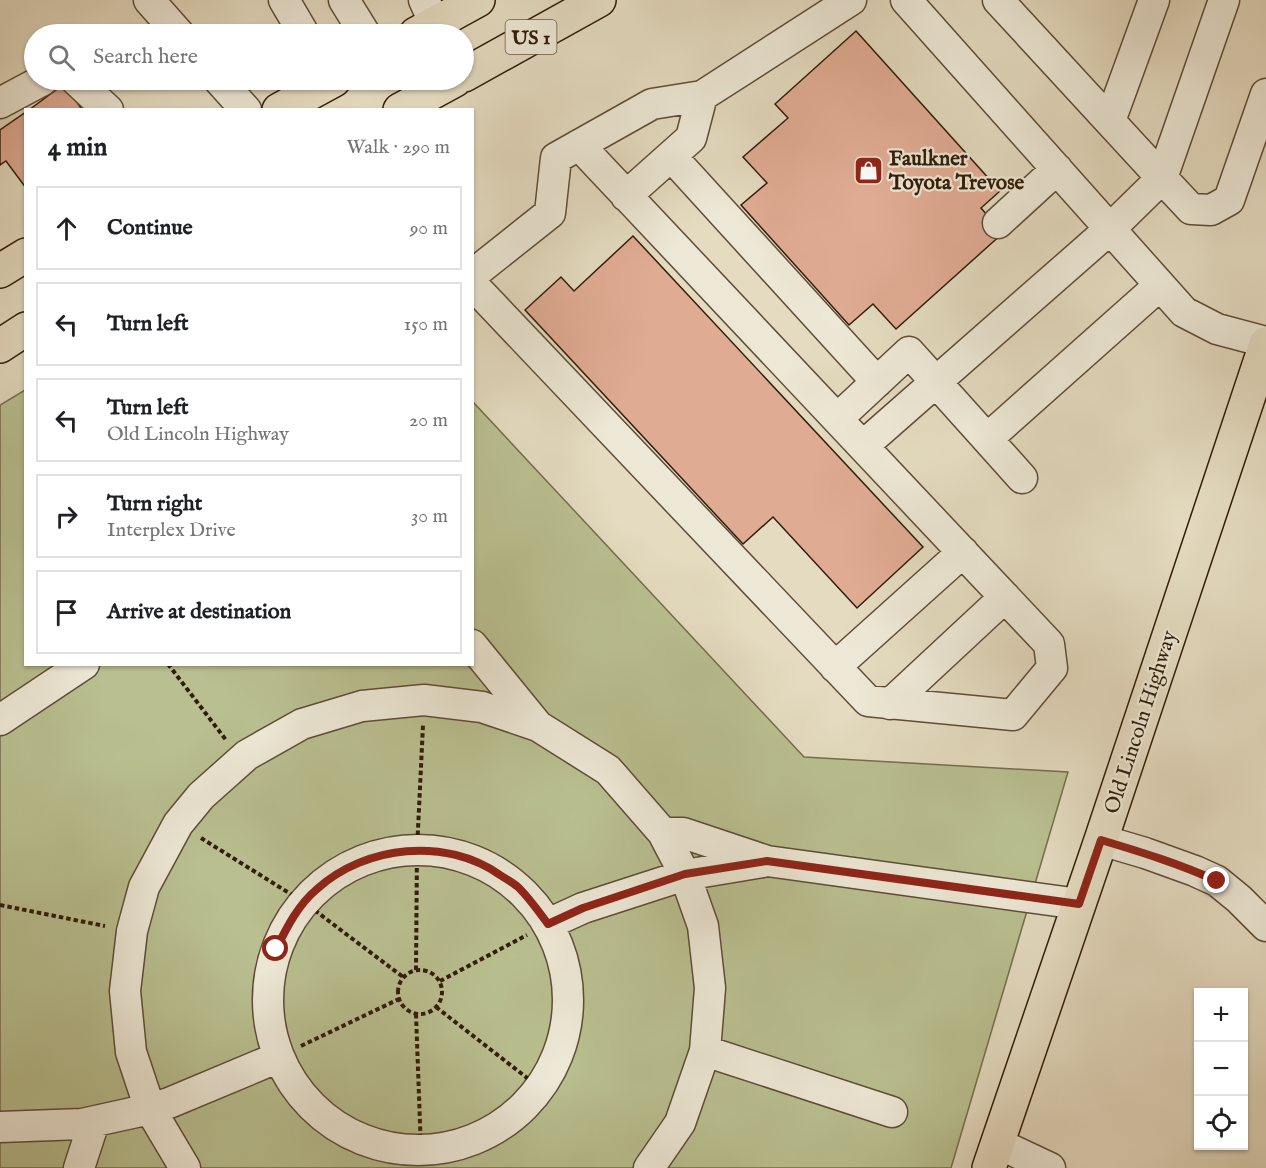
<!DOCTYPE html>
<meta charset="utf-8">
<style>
body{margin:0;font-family:"IM FELL English",serif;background:#f6f6f6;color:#202124}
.controls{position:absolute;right:18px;bottom:18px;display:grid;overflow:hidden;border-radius:0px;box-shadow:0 2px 4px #0004}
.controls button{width:54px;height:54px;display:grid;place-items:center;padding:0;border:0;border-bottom:2px solid #e0e0e0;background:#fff;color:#202124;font:30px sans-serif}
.stop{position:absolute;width:18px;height:18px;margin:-14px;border:4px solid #8f2418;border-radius:50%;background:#fff}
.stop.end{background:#8f2418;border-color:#fff;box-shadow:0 2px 6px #0008}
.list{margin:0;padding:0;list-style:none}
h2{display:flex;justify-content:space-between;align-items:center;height:78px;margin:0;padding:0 24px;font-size:26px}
h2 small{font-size:20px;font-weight:400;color:#757577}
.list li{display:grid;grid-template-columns:39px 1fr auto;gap:18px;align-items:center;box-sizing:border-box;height:84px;margin:0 12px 12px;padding:0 12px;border:2px solid #e0e0e0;border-radius:0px}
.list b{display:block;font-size:22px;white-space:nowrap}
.list p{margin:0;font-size:20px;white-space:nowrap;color:#757577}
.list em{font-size:20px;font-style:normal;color:#757577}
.icon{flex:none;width:33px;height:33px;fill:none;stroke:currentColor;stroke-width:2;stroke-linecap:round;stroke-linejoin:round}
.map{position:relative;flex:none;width:1266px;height:1168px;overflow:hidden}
.search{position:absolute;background:#fff;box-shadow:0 2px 4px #0004;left:24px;top:24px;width:450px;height:66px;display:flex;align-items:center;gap:15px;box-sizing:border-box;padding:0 21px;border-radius:33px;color:#757577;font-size:22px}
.panel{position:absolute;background:#fff;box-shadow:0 2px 4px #0004;left:24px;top:108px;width:450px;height:558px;border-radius:0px}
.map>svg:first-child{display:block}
.green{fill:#b9bf90;stroke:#756e4c;stroke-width:1.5}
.building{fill:#e0ab93;stroke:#311c09;stroke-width:1.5}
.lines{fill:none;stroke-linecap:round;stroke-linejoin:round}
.minor-casing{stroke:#5e4c37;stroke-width:33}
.major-casing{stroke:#311c09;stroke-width:36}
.highway-casing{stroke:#311c09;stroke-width:36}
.path{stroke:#311c09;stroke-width:4;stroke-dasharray:4.5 3;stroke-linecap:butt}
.minor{stroke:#ede8d6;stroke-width:30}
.major{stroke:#e4dbc0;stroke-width:33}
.highway{stroke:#e4dbc0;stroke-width:33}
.route{stroke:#8f2418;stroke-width:8}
.labels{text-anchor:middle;stroke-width:4.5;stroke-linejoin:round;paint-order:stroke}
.shield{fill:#ede8d6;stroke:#695946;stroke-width:1.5}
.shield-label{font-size:20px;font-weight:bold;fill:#311c09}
.poi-label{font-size:21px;font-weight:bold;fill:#311c09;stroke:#ede8d6;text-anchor:start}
.street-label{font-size:21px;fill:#311c09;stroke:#ede8d6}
</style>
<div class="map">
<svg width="1266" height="1168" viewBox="0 0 1266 1168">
<rect width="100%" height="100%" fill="#e4dbc0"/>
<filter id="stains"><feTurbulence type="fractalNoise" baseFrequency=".00333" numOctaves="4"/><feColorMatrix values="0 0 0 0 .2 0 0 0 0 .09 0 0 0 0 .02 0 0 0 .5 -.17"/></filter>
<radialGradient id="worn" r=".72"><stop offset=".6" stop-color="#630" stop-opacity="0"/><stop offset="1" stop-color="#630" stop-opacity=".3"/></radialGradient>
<!-- green -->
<path class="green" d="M25,390l1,274h446l1,-262 331,355 264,15 -117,396h-951v-763z"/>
<!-- building -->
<path class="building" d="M856,31l144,160 -19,17 22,25 -107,96 -23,-25 -24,21 -108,-120 26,-22 -24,-26 45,-39 -13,-14z
M64,84l17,24 -2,2h-50z
M26,112v76l-20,-27 -6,4v-35z
M633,236l290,311 -66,61 -84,-91 -30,27 -218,-234 36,-33 13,14z"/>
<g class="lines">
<defs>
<path id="minor" d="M149,0l30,34
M284,0l20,34
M344,0l21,34
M424,0l11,24
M906,0l278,312 33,17 49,13
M1224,0l-62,178 29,31 20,1 18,-10 37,-106
M76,80l32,30
M219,80l27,30
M0,103l43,-23
M1110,121l44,-121
M671,156l206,226
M626,196l65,-58 11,-42
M998,223l59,-54
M472,275l78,-62 6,-55 96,-54 50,-8 149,-96
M472,284l396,417 145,14 39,-47 -3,-24 -470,-499
M837,419l72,-67 113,126
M987,439l173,-154
M863,446l247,-217 52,-51 -164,-178
M472,645l66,81
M835,667l128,-115
M890,704l115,-107
M0,720l84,-56
M663,833h20l84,28 312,43
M1101,840l44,13 50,18 22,10 22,18 27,27
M268 1000a150 150 0 1 1 300 0a150 150 0 1 1-300 0Z
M548,924l35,-16 102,-33 78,-13
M705,1051l187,61
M0,1127l82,-3 68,-15 19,-6 110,-46
M997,1143l53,25
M79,1168l15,-46
M185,1168l-35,-59 -19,-57 -6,-61 7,-60 12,-44 34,-63 23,-28 46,-41 55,-31 60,-18 62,-6 58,7 56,19 70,44 55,63 22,42 18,51 7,62 -5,63 -25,72 -31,45"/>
<path id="major" d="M989,1168l112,-328 165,-496"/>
<path id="highway" d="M416,34l62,-34
M464,75l135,-75
M279,110l55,-30
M400,110l55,-30
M0,271l26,-16
M0,346l26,-17"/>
</defs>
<!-- minor casing -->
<use href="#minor" class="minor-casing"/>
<!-- major casing -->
<use href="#major" class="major-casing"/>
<!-- highway casing -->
<use href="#highway" class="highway-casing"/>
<!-- path -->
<path class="path" d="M168,664l58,76
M201,838l104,65 98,74
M0,905l105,21
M416,970l1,-120 6,-125
M398 992a22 22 0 1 1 44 0a22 22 0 1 1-44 0Z
M440,981l87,-46
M436,1007l104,81
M416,1014l5,137
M301,1046l98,-47"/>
<!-- minor -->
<use href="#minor" class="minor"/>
<!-- major -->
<use href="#major" class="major"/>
<!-- highway -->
<use href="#highway" class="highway"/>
</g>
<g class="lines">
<!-- route -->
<path class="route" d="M276,949c11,-22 22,-44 41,-60 49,-44 129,-52 183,-14 6,4 14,8 19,13 11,11 20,24 29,36l35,-16 102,-34 82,-13 312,43 22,-64c40,12 79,24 116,41"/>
</g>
<!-- icons -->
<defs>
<symbol id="shop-square" viewBox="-11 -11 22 22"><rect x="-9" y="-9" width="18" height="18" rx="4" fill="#8f2418" stroke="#ede8d6"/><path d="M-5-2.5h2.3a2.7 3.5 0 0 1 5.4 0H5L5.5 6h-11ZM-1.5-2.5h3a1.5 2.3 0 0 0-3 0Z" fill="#fff"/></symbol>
</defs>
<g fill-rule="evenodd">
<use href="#shop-square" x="852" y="154" width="33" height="33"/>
</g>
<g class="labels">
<!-- shield labels -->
<rect class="shield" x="505.5" y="20" width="51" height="34" rx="4.5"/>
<g class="shield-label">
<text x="531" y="44">US 1</text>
</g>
<!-- poi labels -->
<g class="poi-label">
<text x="889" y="165">Faulkner<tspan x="889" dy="24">Toyota Trevose</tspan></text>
</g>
<!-- street labels -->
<g class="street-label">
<text transform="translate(1140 722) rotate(-72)" y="7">Old Lincoln Highway</text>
</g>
</g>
<rect width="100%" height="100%" filter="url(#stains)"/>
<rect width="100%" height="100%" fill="url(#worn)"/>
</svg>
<div class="controls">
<button>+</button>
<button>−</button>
<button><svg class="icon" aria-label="locate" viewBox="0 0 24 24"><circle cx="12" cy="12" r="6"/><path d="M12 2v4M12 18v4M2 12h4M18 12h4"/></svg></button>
</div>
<div class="stop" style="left:276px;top:949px"></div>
<div class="stop end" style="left:1217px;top:881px"></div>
<div class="search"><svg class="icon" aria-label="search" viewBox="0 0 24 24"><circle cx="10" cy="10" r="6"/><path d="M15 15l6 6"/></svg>Search here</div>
<section class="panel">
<h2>4 min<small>Walk · 290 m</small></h2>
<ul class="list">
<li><svg class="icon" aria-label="ahead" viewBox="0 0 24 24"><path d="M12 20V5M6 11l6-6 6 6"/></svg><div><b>Continue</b></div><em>90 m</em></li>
<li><svg class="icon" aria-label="left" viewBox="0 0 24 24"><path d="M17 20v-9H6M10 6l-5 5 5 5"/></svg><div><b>Turn left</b></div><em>150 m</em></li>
<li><svg class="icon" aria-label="left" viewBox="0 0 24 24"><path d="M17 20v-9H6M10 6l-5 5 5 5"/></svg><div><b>Turn left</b><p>Old Lincoln Highway</p></div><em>20 m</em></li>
<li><svg class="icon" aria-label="right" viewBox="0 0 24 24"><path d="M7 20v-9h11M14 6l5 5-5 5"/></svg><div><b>Turn right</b><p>Interplex Drive</p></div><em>30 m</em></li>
<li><svg class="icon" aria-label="arrive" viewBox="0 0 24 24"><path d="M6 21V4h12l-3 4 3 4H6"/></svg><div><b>Arrive at destination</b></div></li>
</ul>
</section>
</div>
